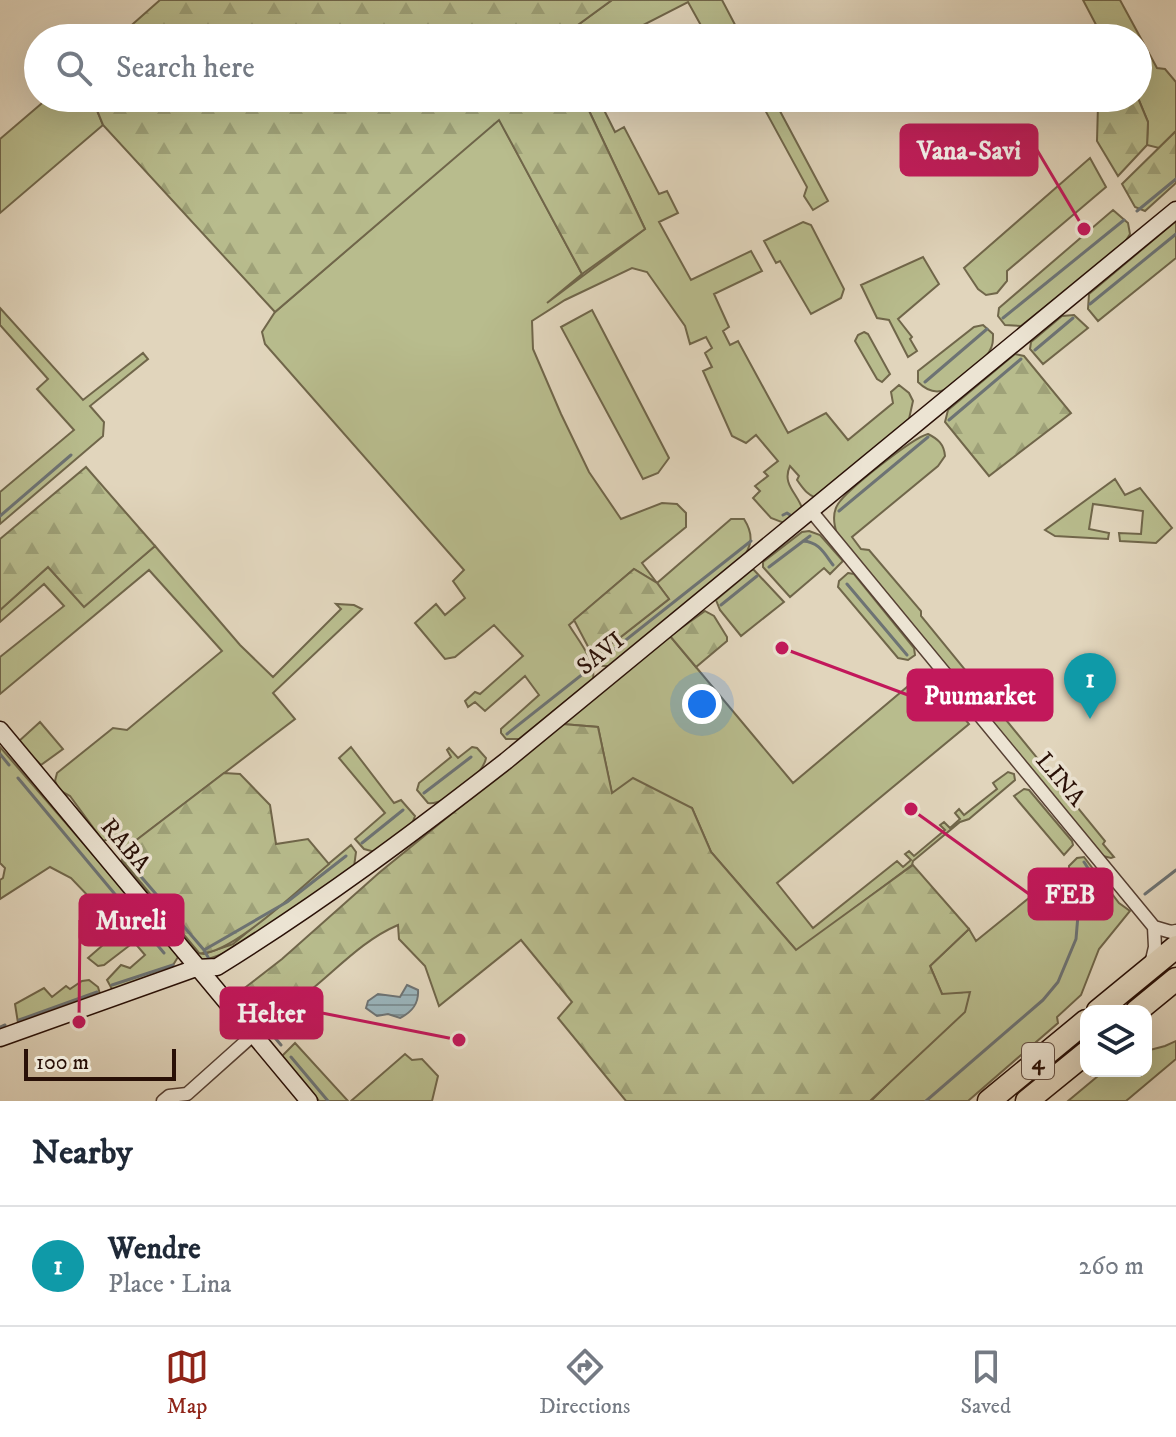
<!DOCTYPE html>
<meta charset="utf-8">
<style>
body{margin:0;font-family:"IM FELL DW Pica",serif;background:#f2f2f3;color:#1f2937}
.controls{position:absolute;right:24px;bottom:24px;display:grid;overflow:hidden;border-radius:16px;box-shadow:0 8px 32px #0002}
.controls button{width:72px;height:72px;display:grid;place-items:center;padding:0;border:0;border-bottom:2px solid #e0e1e3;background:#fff;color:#1f2937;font:40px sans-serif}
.scale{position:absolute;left:24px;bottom:20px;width:152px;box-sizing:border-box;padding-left:8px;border:4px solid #291007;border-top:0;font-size:22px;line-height:28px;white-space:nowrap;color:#291007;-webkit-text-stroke:6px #ece4d3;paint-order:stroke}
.you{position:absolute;left:702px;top:704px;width:28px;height:28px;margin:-20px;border:6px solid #fff;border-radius:50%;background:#1a73e8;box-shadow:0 0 0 12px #1a73e833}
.badge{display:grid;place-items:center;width:52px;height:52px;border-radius:50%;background:#8f2418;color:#fff;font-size:26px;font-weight:700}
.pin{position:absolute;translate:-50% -66px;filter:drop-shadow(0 2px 4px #0008)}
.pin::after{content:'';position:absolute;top:42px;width:28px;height:24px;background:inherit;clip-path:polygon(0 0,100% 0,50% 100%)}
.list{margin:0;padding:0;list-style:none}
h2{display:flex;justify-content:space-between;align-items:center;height:104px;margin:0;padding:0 32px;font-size:34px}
h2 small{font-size:26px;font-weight:400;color:#747a83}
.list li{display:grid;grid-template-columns:52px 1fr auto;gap:24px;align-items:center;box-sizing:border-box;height:120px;padding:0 32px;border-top:2px solid #e0e1e3}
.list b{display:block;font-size:30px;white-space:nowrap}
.list p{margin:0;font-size:26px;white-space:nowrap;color:#747a83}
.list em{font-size:26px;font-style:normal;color:#747a83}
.icon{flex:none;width:44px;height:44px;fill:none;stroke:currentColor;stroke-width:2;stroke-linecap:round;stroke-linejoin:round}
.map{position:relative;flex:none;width:1176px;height:1101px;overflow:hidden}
.search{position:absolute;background:#fff;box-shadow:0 8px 32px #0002;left:24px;right:24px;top:24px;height:88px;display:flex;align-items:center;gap:20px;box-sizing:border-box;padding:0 28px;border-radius:44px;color:#747a83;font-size:30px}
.sheet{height:224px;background:#fff}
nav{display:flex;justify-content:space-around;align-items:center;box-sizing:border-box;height:112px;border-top:2px solid #e0e1e3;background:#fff;font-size:22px;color:#747a83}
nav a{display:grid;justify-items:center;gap:4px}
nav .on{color:#8f2418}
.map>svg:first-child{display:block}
.green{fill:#b8bc8d;stroke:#70664a;stroke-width:2}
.forest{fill:url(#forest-firs);stroke:#70664a;stroke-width:2}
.water{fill:url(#water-rules);stroke:#6d7374;stroke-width:2}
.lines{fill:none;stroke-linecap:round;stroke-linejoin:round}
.stream{stroke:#6d7374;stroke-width:3}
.street-casing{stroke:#574134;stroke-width:15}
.secondary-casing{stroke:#291007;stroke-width:19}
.highway-casing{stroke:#291007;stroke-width:25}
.street{stroke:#ece4d3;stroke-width:12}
.secondary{stroke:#ece4d3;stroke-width:16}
.highway{stroke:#e1d5bc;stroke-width:22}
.labels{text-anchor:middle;stroke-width:7;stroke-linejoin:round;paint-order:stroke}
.shield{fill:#ece4d3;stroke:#645044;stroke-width:2}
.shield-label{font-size:22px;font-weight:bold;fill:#291007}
.street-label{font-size:24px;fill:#291007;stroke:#ece4d3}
.leader{fill:none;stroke:#c2185b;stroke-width:3}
.callout-dot{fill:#c2185b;stroke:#ece4d3;stroke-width:3}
.callout{fill:#c2185b;stroke:#c2185b;stroke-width:3}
.callout-label{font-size:26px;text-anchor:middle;font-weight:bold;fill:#fff}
</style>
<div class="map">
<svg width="1176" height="1101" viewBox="0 0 1176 1101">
<defs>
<pattern id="forest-firs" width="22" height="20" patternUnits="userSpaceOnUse" patternTransform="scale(2)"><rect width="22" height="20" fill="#b8bc8d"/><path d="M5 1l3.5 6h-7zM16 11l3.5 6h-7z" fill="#9ea178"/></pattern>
<pattern id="water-rules" width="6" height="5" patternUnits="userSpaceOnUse" patternTransform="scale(2)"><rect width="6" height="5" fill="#9ab5bd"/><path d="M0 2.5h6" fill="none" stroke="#7e9298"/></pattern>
</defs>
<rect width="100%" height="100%" fill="#e1d5bc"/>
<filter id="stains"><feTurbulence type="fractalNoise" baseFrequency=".0025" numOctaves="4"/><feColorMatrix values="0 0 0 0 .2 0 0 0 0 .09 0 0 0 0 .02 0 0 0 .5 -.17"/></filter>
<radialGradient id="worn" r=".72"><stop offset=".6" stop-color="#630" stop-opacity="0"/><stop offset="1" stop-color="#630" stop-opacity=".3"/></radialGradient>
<!-- green -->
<path class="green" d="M612,0h110l20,38h-34l-20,-36 -70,36h-58z
M1083,0h37l37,68 8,1 11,13v49l-17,17 -12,-3 1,-23 -10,-24v-60h-35z
M48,98h44l11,27 -103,88v-74z
M583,98h15l17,34 9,-5 35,67 8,-3 11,22 -19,9 32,58 60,-29 11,20 -48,23 15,33 -6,4 7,14 8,-4 50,92 38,-20 22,27 45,-37 -2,-11 8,-7 10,8 4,8 -4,18 -90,79c-11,-1 -16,-10 -22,-18l2,-4 -9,-10c-9,19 9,28 13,45l-19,12 -13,-5 -18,-20 7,-7 -5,-5 13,-10 -4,-4 14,-11 -22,-26 -10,8 -14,-7 -29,-65 9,-4 -7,-14 7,-5 -6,-11 -16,7 -5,-18 -38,-54 -15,-4 -67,32 -33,21 1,28 28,65 28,58 32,47 41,-16 15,1 9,9v14l-44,36 15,20 74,-64h13c10,16 8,26 -2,41l-133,106h-9l-6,-8 75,-59 -12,-16 -23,-14 -65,56c9,15 27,36 24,54l-74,60h-13l-5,-6v-4l38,-34 -14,-19 -40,35 -10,-9 -7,5 -3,-6 10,-9 5,2 43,-38 -29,-31 -39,32 -10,2 -30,-36 21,-19 9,11 20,-17 -12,-17 11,-11 -199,-226 -3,-12 13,-20 224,-193 83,155 -35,29 98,-74z
M740,98h33l55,103 -15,9 -9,-14 3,-9 -48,-88 -15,7z
M1090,158l16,29 -99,84v10l-10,12 -11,2 -8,-6 -14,-21z
M1113,210l15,13 2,11 -7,11 -102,81 -16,-1 -7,-9 1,-8z
M1176,221v37l-78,63 -10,-12 1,-15z
M803,222l8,3 33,64 -3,9 -30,16 -31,-53 -4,2 -12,-22z
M923,257l16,27 -41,35 14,18 -2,2 7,12 -9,6 -19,-37 -12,-2 -16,-33z
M0,308l83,92 60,-47 5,6 -58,47 14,16 -1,14 -103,88v-32l74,-62 -37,-41 11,-10 -48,-54z
M592,310l77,148 -11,15 -15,6 -82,-152z
M1074,315l14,13 -45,36 -13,-15 1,-7 31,-26z
M983,325l10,9c0,7 0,12 -4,18 -5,8 -40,38 -48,39 -10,2 -17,-3 -23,-9v-11l56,-44z
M864,332l4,2 22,40 -8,8 -5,-3 -22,-38 3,-6z
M928,434c10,5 16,10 17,22l-7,10 -86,71 9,12 8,1 52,61v5l184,225 -2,3 11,13 -3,1 -8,-2 -266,-322c-3,-9 -5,-21 1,-30 9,-14 74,-66 90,-70z
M1115,479l10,16 15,-7 32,40 -16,15 -36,-2 -1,-8 22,1 2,-23 -50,-7 -4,25 20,4 -1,6 -53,-3 -10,-6z
M809,531l11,4 23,26 -13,13 -6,-6 -34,29 -27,-30v-5l39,-30z
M155,546l85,99 33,32 68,-68 -5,-5 18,1 8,4 -89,84 22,26 -169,129 -9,-12 -14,5 -33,-45 -11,-6 -4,-9 2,-8 56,-45 14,2 95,-79 -73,-81 -149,124v-37l64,-51 -20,-22 -44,38v-12l48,-43 36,39z
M753,569l31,33 -43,34 -21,-26 -4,-10z
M848,573l6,1 60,74 1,7 -7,5 -10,-2 -60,-71 1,-6z
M670,636l123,147 133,-112 43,53 -192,159 36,45 84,-67 6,6 8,-7 -6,-6 4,-3 5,5 31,-26 -5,-5 4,-3 6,6 10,-9 -5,-6 4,-4 5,6 33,-26 -4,-6 15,-11 6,2 1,6 -46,39 -9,3 -47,39 -1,4 -115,86 -86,-99 -19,-44 -80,-14 -14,-67 -36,-3z
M40,722l23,27 -22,16 -23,-23z
M0,747l173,200 5,10 -8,13 -52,20 -6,-1 -5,-9 14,-15 9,3 15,-13 -11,-13 -30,23 -6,1 -10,-8 38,-33 -28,-29 -8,2 -19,-20 -21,-11 -50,32v-19l3,-2 2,-10 -5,-5z
M351,747l43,56 7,-3 14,16 -5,13 -35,23 -11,-3 -9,-10 30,-26 -46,-55z
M472,747l5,1 9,10c-3,18 -41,48 -58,45l-11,-13 2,-7 32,-26 -4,-7 2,-2 9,10z
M1024,789l5,1 43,51 1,4 -9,10 -50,-59z
M351,845l5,7 -2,15c-30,21 -122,92 -153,93l-81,-96 2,-4 77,93 5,1 29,-10z
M1084,857l35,46 11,8 -31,38 -18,46 -24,22 1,6 -90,78h-97l18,-18 53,-89 -12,-28 39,-37 7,12 53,-43 13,16 39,-30 -12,-14v-4l8,-8z
M89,980l9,7 2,7 -77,30 -5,-1 -3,-19 29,-16 8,9 14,-11 4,3 12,-8z
M1176,1041v18l-50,42h-58l36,-30h42v-20l19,-5z
M295,1043l53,58h-29l-37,-45z
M405,1054l7,6 10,-1 16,17 -6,25h-81z"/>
<!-- forest -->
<path class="forest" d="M160,0h452l-52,38h-443z
M92,98h491l62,131 -63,45 -83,-154 -224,192 -172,-187z
M1095,98h43l10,24 -1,23 -29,31 -21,-35 1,-36z
M1176,131v52l-31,28 -10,-4 -13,-23z
M1015,354l9,2 47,57 -82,63 -44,-54 3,-12z
M86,467l69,79 -71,61 -36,-40 -48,43v-71z
M634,569l23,14 12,16 -75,59 -20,-38z
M705,611l9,5 13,21v4l-31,26 -26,-31z
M562,724l36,3 14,66 21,-15 59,30 19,44 85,98 117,-85 56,64 -39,37 12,28 28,-2 -5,20 -95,89h-244l-68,-83 14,-16 -51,-62 -82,66 -14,-40 -26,-27 -1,-14c-52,22 -85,77 -138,96l-18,-12v-19l40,-31 98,-87z
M224,773l16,1 30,31 6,39 32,-5 21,25c-26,21 -99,93 -130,89l-77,-93 4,-12z"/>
<!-- water -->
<path class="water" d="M407,985l11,5c1,14 -6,22 -18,28l-12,-4 -11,2 -11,-8 2,-7 10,-7 22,3z"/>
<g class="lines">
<!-- stream -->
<path class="stream" d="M1137,211l39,-32
M1090,304l86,-70
M1003,318l121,-98
M1035,350l38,-32
M925,382l62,-53
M949,420l72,-61
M839,511l89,-74
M783,515l4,-2 6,4
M0,516l71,-61
M803,541c16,1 21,12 30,24
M769,567l41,-31
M847,584l60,71
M721,605l36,-29
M924,677l18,21
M507,734l244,-193
M0,754l9,11
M18,778l146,175
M424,793l47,-36
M362,843l41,-33
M125,858l79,92 5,9
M1145,894l31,-24
M204,950l83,-48 59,-46
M112,985l61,-20
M234,989l47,56
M19,1020l78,-28
M0,1027l5,-2
M291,1057l37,44
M926,1101l117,-101 15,-18 18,-43 2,-24 26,-22 -20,-31"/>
<defs>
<path id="street" d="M812,512l342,415
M1151,964l4,-17 -1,-20 17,5 5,-1
M163,1101l6,-5 18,-2 66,-59"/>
<path id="secondary" d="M0,730l309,371
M0,1038l196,-70 21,-1c103,-64 194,-132 289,-206l670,-551"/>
<path id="highway" d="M1098,1011l78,-64
M1137,1011l39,-32
M989,1101l97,-80
M1027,1101l59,-48"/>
</defs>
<!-- street casing -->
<use href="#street" class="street-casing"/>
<!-- secondary casing -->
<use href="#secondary" class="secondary-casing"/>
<!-- highway casing -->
<use href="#highway" class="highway-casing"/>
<!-- street -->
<use href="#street" class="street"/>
<!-- secondary -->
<use href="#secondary" class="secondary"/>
<!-- highway -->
<use href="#highway" class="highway"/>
</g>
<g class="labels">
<!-- shield labels -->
<rect class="shield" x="1022" y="1043" width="32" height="36" rx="6"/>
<g class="shield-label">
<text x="1038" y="1069">4</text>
</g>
<!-- street labels -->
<g class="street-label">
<text transform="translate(600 653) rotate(-39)" y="8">SAVI</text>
<text transform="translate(1061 779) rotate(50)" y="8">LINA</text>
<text transform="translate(126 845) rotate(50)" y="8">RABA</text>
</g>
</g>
<!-- callouts -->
<path class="leader" d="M1084 229L1037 150M782 648L908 695M911 809L1029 894M79 1022L80 920M459 1040L322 1013"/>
<g class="callout-dot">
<circle cx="1084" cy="229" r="8"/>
<circle cx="782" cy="648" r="8"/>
<circle cx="911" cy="809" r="8"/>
<circle cx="79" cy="1022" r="8"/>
<circle cx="459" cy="1040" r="8"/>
</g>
<g class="callout">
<rect x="901" y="125" width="136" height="50" rx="8"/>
<rect x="908" y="670" width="144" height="50" rx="8"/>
<rect x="1029" y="869" width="83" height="50" rx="8"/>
<rect x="80" y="895" width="103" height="50" rx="8"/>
<rect x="221" y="988" width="101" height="50" rx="8"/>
</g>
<g class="callout-label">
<text x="969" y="159">Vana-Savi</text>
<text x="980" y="704">Puumarket</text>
<text x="1070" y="903">FEB</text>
<text x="131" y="929">Mureli</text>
<text x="271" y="1022">Helter</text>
</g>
<rect width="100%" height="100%" filter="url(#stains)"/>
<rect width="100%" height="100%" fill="url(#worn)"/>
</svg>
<div class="controls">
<button><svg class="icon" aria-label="layers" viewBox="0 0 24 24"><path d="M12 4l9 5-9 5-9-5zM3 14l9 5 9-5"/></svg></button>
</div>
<div class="scale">100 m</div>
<div class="you"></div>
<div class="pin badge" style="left:1090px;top:719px;background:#0f9aa8">1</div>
<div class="search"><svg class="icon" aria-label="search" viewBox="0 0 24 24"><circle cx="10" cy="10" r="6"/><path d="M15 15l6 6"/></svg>Search here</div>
</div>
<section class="sheet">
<h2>Nearby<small></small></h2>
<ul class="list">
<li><span class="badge" style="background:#0f9aa8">1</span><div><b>Wendre</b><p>Place · Lina</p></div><em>260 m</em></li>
</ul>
</section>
<nav>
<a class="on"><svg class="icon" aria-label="map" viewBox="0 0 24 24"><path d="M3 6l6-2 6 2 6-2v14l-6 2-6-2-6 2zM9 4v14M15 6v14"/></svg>Map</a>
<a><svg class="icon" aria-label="directions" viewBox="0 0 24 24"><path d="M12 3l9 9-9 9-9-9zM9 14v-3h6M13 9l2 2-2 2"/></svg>Directions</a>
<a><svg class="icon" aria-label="saved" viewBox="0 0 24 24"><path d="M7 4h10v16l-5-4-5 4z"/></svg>Saved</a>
</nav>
